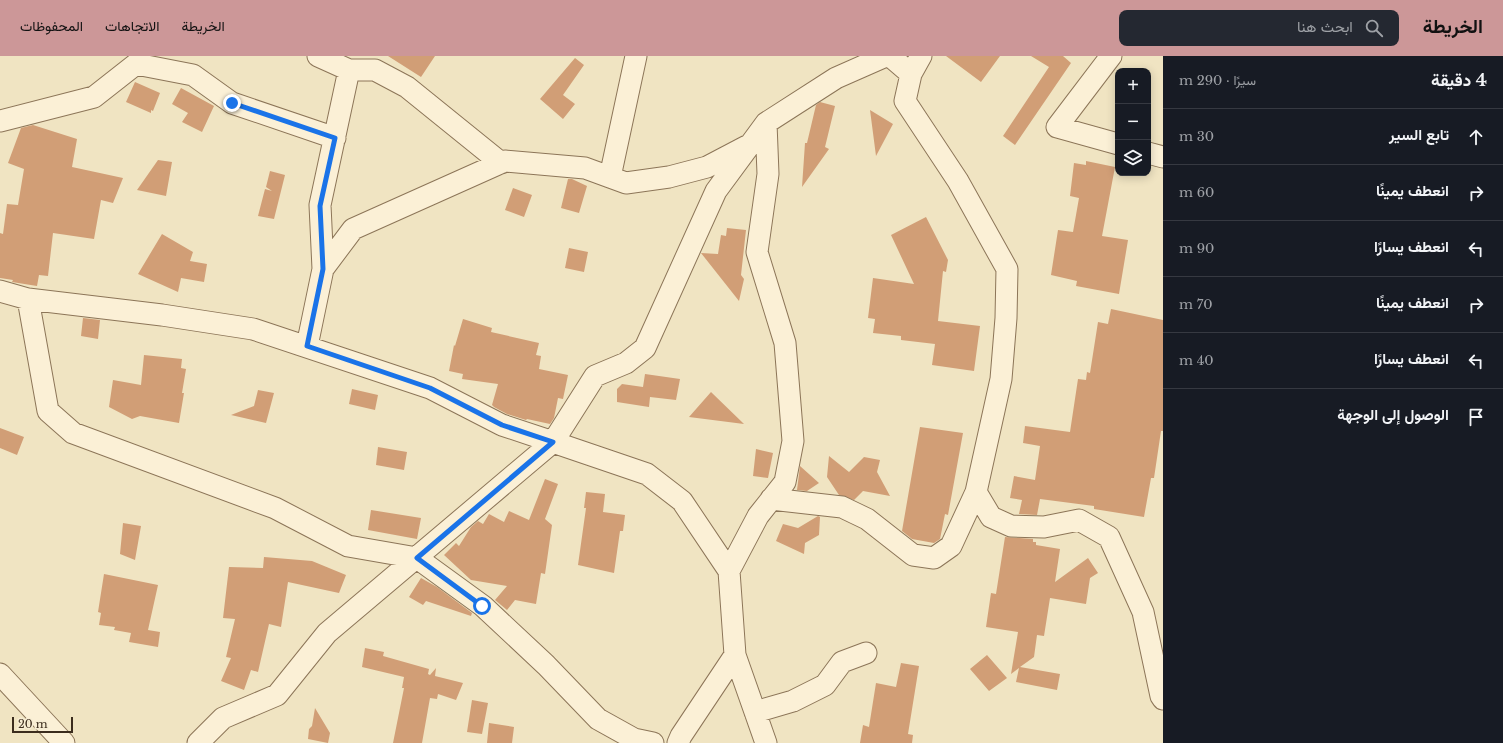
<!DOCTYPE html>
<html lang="ar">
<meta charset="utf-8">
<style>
body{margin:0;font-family:"Libre Baskerville",Vazirmatn,serif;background:#242831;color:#f1f3f6;direction:rtl}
.controls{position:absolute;right:12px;top:12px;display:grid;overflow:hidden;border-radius:8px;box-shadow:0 2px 10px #0003}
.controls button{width:36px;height:36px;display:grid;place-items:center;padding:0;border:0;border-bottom:1px solid #363941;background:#171b24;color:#f1f3f6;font:20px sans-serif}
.scale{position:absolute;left:12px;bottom:10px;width:61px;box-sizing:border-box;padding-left:4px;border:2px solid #3b2c1d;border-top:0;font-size:11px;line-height:14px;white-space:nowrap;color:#3b2c1d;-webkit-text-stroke:3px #f7edd3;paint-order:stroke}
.stop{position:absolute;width:12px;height:12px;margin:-9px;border:3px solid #1a73e8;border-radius:50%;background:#fff}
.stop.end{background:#1a73e8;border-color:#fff;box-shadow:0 1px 4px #0008}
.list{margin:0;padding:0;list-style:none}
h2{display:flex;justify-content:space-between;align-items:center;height:52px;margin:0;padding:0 16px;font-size:17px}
h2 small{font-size:13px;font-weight:400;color:#9ea1a6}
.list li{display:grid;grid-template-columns:26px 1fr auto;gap:12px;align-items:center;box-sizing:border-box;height:56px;padding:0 16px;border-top:1px solid #363941}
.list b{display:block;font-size:15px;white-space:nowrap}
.list em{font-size:13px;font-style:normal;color:#9ea1a6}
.icon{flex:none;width:22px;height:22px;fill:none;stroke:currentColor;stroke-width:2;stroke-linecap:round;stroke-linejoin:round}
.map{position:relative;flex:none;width:1163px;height:687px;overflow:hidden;direction:ltr}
header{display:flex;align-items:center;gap:24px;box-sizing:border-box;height:56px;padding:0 20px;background:#cc9798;color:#111}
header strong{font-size:19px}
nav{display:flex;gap:22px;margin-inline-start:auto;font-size:14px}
.search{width:280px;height:36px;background:#242831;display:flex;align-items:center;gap:10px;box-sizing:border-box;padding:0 14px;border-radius:8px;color:#9ea1a6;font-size:15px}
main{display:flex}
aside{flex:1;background:#171b24}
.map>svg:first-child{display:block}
.building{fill:#d19e76}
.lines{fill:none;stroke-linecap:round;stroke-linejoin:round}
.minor-casing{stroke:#8c7558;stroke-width:23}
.minor{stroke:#fbf0d6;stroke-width:21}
.route{stroke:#1a73e8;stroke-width:5}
</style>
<header>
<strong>الخريطة</strong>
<div class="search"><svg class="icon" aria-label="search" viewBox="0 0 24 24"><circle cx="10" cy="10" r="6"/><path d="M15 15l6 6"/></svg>ابحث هنا</div>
<nav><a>الخريطة</a><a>الاتجاهات</a><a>المحفوظات</a></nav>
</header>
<main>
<aside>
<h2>4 دقيقة<small>سيرًا · 290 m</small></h2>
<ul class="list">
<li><svg class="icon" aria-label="ahead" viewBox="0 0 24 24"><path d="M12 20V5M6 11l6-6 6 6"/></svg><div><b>تابع السير</b></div><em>30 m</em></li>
<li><svg class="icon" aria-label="right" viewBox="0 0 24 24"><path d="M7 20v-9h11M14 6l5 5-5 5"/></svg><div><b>انعطف يمينًا</b></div><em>60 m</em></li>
<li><svg class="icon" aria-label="left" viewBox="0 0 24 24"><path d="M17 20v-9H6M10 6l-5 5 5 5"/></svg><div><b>انعطف يسارًا</b></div><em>90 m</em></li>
<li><svg class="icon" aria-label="right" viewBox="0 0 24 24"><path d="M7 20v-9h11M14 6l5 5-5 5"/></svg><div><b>انعطف يمينًا</b></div><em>70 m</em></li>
<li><svg class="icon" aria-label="left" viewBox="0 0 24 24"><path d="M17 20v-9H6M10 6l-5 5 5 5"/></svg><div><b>انعطف يسارًا</b></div><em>40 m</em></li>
<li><svg class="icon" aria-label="arrive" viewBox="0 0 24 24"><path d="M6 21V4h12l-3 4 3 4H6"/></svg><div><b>الوصول إلى الوجهة</b></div></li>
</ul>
</aside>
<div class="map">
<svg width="1163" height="687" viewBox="0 0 1163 687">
<rect width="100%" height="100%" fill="#f0e4c2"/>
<!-- building -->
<path class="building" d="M388,0h47l-14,21z
M946,0h54l-19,26z
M1031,0h32l8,7 -56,82 -12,-9 46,-69z
M575,2l9,7 -21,30 12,9 -12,15 -23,-20z
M135,26l25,11 -7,18 -2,-1v3l-25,-11z
M181,32l33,18 -12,26 -20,-10 6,-9 -16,-9z
M820,46l15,4 -10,41 4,2 -27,38 3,-44h2l9,-38z
M870,54l23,14 -17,32z
M33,69l44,14 -5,28 51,11 -10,25 -12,-3 -7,39 -41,-6 -5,43 -9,-1 -2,11 -25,-4 1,-2 -13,-2v-45l3,1 4,-30 11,1 6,-36 -16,-6 13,-35z
M158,104l14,2 -6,34 -29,-6z
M1086,105l29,6 -13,69 26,4 -9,54 -43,-8 1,-5 -26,-6 7,-45 15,2 6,-34 -9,-2 4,-33 12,2z
M270,115l15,4 -11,44 -16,-3 7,-27 7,2 -6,-4z
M568,123h4l15,7 -8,27 -18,-5z
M513,132l19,7 -8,22 -19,-7z
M926,161l22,43 -2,12 -3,-1 -5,50 42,5 -6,45 -42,-6 3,-21 -34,-4v-4l-28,-3 2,-14 -7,-1 5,-40 41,6 -23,-49z
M727,172l19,2 -5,45 3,4 -5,22 -38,-48 17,1 3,-19 5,1z
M162,178l31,18 -3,9 17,3 -3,18 -23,-4 -3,14 -40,-18z
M569,192l19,4 -4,20 -19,-4z
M1111,253l52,11v111h-2l-7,47h-3l-7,39 -50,-8v-3l-54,-7 -3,16 -18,-1 3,-14 -12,-2 4,-22 21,4 5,-34 -17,-3 2,-17 45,6 8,-53 8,1 1,-8 3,1 8,-51 10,2z
M83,262l17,2 -2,19 -17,-3z
M463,263l29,9 -1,4 48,11 -3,12 5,1 -2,13 29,6 -5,24 -5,-1 -4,20 -4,6 -23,-5 -1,1 -19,-6 -13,-7 -2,-2 6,-21 -36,-5 1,-5 -14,-3 5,-26 1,1z
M144,299l38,4 -1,9 5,1 -4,24h2l-5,30 -39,-7 -8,3 -23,-12 4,-27 28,5z
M645,318l35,5 -4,21 -26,-3 -1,10 -32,-5v-13l5,-5 21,3z
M352,333l26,6 -3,15 -26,-6z
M258,334l16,3 -8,30 -35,-8 23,-9z
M711,336l33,32 -55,-7z
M920,371l43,6 -15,82 -3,-1 -5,25 -6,4 -22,-4 -10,-8z
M0,372l24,9 -7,18 -17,-7z
M378,391l29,5 -3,18 -28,-5z
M756,393l17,4 -5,25 -15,-2z
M829,400l20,16 15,-15 16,3 -3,12 13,24 -27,-5 -9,9 -15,-5 -12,-18z
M800,410l19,17 -12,8 -10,-1z
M545,423l13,5 -13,35 7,6 -7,49 -4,-1 -5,31 -21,-4 -8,10 -12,-10 12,-14 -36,-6 -27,-25 12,-12 3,3 12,-19 7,-6 5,3 6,-10 15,8 5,-11 20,9z
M586,436l19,2 -2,18 22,3 -2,16h-3l-6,42 -36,-8 8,-57h-2z
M371,454l50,8 -4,21 -49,-9z
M818,460l2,1 -1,18 -14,8 -1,11 -28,-13 7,-17 15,4z
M123,467l18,3 -6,34 -15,-6z
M1005,481l28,2v3h3v3l24,4 -5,33 33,-24 10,15 -8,5 -4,26 -36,-6 -6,38 -7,-1 -3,22 -14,10 40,7 -3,16 -41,-8 3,-14 -8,6 7,-42 -32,-5 5,-34 5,1z
M264,501l48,4 34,14 -7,18 -51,-11 -7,45 -12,-3 -11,48 -7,-2 -7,20 -23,-9 10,-23 -5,-1 9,-38 -12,-1 6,-51 34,1z
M104,518l54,11 -10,45 12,2 -2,15 -29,-5 2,-9 -17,-3 1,-3 -16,-2 2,-12 -3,-1z
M421,522l16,9 35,26 -1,3 -45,-15 -3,4 -14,-8z
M365,592l19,4 -1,4 46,13 -1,5 2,1 6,-7 -1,8 28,7 -7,17 -18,-6 -1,5 -7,-1 -8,45h-29l11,-55h-2l2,-11 -42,-10z
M987,599l20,23 -18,13 -19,-22z
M901,607l18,3 -11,68 5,1 -1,8h-52l3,-18 6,2 7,-44 20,4z
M472,644l16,3 -6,31 -15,-2z
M315,652l15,25 -2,10 -20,-4 1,-10 3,-3z
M489,667l25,4 -2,16h-25z"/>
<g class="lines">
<defs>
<path id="minor" d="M318,0l31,14 -29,135 3,64
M890,0l21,18 -6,27 53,80 49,88 -1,49 -5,61 -25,113 15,25 20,9 33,1 35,-7 30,17 34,75 18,84 2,3
M1111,0l-54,71 61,17
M349,14h26l32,17 94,76
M911,18l10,-18
M0,65l94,-24 42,-33 57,11 39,28 103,35
M1148,97l15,4
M610,121l26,-121
M0,235l28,8 20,112 25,22 202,75 73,38 69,12 66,48 63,59 52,54 36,20 19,4
M28,243l134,16 91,14 177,59 72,37 51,17
M307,290l16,-77 30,-40 152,-68 80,7 41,15 43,-6 38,-10 40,-21
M771,443l71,8 25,12 46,36 21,3 17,-12 25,-54
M729,515l29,-55 27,-34 8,-41 -8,-98 -28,-91 11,-78 -2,-51
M0,618l64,69
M755,656l38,-11 32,-16 17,-23 24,-9
M198,687l25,-25 54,-23 50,-62 226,-191
M678,687l3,-7 54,-81
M766,687l-31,-88 -6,-84 -47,-70 -35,-27 -94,-32 42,-66 31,-13 19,-15 71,-157 50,-68 70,-45 50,-22"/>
</defs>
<!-- minor casing -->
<use href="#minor" class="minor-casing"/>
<!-- minor -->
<use href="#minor" class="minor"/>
</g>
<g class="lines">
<!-- route -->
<path class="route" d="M232,47l103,35 -15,68 3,63 -16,77 123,42 72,37 51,17 -136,116 65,48"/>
</g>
</svg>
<div class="controls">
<button>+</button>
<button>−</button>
<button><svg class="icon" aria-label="layers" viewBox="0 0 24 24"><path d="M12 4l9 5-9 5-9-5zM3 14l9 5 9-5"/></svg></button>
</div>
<div class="scale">20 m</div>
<div class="stop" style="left:482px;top:550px"></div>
<div class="stop end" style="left:232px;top:47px"></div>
</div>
</main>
